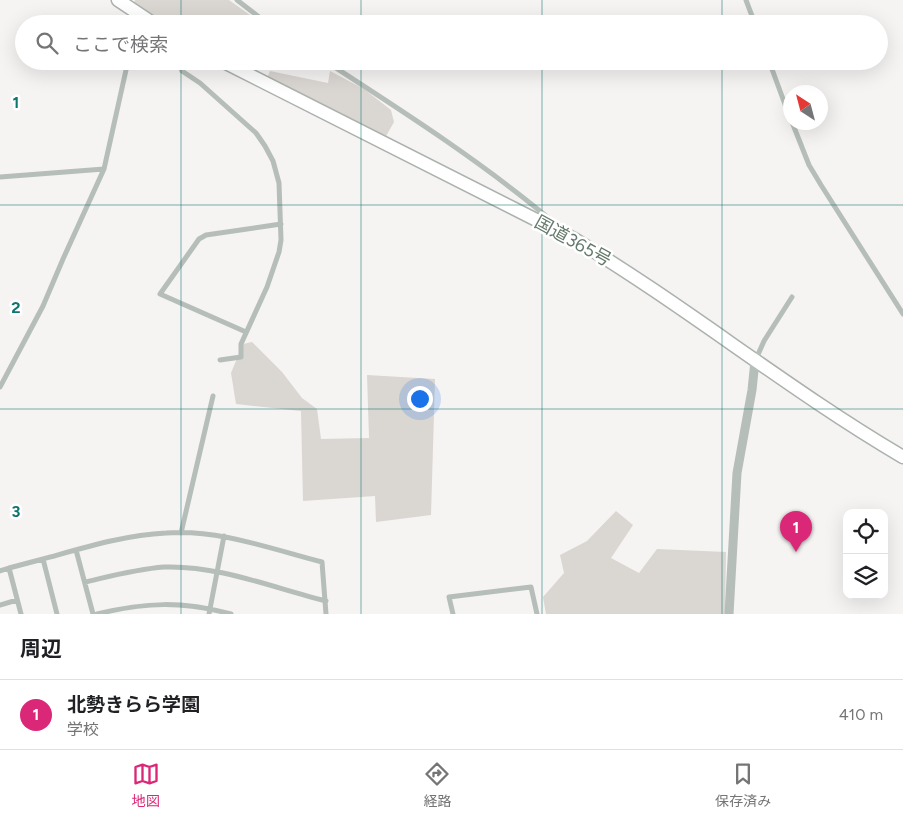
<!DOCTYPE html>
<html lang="ja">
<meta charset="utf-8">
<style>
body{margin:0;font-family:Figtree,"Noto Sans JP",sans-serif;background:#f2f2f2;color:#202124}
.controls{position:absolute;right:15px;bottom:15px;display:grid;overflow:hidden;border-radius:10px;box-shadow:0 5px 20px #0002}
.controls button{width:45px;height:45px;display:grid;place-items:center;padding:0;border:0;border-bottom:1px solid #e0e0e0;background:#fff;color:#202124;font:25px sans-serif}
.compass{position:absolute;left:783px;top:85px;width:45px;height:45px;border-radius:50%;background:#fff;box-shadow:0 5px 20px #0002;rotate:324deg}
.you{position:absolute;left:419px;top:398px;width:18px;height:18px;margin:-12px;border:4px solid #fff;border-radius:50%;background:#1a73e8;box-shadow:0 0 0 8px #1a73e833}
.badge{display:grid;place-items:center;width:32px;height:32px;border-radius:50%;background:#db2777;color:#fff;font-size:16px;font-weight:700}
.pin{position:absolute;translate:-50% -41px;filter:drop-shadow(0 1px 2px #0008)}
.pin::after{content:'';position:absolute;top:26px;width:18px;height:15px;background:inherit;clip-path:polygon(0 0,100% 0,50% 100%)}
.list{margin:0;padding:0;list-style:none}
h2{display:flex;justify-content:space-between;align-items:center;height:65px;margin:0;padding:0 20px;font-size:21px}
h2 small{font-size:16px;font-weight:400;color:#757577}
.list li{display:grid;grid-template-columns:32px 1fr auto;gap:15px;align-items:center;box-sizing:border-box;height:70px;padding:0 20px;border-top:1px solid #e0e0e0}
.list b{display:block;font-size:19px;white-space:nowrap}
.list p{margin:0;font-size:16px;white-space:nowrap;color:#757577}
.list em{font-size:16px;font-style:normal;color:#757577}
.icon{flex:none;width:28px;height:28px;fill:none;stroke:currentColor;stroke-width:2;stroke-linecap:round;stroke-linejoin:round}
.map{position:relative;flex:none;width:903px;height:614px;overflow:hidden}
.search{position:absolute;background:#fff;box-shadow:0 5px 20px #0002;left:15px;right:15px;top:15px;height:55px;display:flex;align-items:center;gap:12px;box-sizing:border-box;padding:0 18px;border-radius:28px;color:#757577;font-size:19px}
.sheet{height:135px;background:#fff}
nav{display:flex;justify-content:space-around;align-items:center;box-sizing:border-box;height:70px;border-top:1px solid #e0e0e0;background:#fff;font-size:14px;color:#757577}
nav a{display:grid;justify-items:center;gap:2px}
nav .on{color:#db2777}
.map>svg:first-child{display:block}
.green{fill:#dad6d2}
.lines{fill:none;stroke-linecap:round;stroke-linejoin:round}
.trunk-casing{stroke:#abb2ad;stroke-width:15}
.minor{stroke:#b6beb9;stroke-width:5}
.tertiary{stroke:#b6beb9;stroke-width:9}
.trunk{stroke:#fff;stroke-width:12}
.grid{fill:none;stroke:#0f766e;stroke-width:1;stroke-opacity:0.55}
.labels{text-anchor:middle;stroke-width:5;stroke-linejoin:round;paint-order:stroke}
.street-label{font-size:18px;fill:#647a6b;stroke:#fff}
.grid-label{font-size:16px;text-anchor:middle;font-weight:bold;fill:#0f766e;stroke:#fff;stroke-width:5;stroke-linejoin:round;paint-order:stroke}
</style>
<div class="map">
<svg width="903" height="614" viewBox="0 0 903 614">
<rect width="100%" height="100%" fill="#f6f3f3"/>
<!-- green -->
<path class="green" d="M135,0h94l21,15 3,9h-88l-32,-20z
M270,71l58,12 2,-12 34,18 27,21 3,12 -9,16 -118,-60z
M252,342l30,30 20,26 15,11 4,30 48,-1 -2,-63 68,4 -4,136 -55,7 -1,-26 -72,5 -2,-90 -65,-7 -5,-31 12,-29z
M616,511l17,14 -22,33 28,15 18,-24 69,3 -1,62h-179l-3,-17 21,-24 -4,-18 27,-14z"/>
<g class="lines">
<defs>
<path id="trunk" d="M118,0l36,24
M222,61l352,178c113,68 215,151 329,218"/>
</defs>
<!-- trunk casing -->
<use href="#trunk" class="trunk-casing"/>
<!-- minor -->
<path class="minor" d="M237,0l31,24
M746,0l9,24
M178,61l4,10 18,12 56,50 9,13 8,15 6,22 2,57 -2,12 -12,35 -26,57v13l-21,3
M325,61c79,51 160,103 232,164
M769,61l21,57
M792,122l17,43 12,20 82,129
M0,177l104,-8
M246,332l-86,-38 39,-55 7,-4 75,-11
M756,359l8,-18 28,-44
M0,387l43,-81 20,-47 41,-90 24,-108
M181,533l32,-137
M76,550l17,64
M9,568l34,-9
M0,571l9,-3 12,46
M85,582c26,-6 52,-13 79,-15 55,-2 109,21 162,34
M0,605l17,-5
M57,614l-14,-55c40,-11 81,-24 123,-26 53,-4 105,16 156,29l4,52
M97,614c49,-12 85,-13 134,0
M209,614l15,-78
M453,614l-4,-17 82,-10 6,27"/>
<!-- tertiary -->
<path class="tertiary" d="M729,614l8,-141 15,-83 3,-29"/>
<!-- trunk -->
<use href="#trunk" class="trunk"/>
</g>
<!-- grid -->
<path class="grid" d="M181,0v24M361,0v24M542,0v24M722,0v24M181,61v553M361,61v553M542,61v553M722,61v553M0,205h903M0,409h903"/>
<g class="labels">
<!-- street labels -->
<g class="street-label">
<text transform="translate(573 241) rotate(29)" y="6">国道365号</text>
</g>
</g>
<g class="grid-label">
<text x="16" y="108">1</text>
<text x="16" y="313">2</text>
<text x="16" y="517">3</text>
</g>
</svg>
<div class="controls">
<button><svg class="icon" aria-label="locate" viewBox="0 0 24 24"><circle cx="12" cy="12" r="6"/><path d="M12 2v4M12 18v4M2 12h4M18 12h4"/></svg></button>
<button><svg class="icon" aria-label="layers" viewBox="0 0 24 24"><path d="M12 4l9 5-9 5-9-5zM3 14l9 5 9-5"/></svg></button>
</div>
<svg class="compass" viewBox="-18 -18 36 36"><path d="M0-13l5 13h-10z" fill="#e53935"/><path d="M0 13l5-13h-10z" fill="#757577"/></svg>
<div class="you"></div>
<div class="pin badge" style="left:796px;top:552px">1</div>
<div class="search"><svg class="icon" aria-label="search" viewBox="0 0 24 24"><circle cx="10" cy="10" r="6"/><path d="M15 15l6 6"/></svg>ここで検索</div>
</div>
<section class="sheet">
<h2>周辺<small></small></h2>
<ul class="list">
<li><span class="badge">1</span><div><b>北勢きらら学園</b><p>学校</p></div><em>410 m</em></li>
</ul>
</section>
<nav>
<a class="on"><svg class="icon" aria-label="map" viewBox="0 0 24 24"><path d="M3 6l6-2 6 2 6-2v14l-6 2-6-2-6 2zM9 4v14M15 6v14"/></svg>地図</a>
<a><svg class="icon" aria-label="directions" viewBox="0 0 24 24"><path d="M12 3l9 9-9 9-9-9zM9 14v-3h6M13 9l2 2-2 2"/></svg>経路</a>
<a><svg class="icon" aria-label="saved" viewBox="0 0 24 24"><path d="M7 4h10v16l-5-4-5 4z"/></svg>保存済み</a>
</nav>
